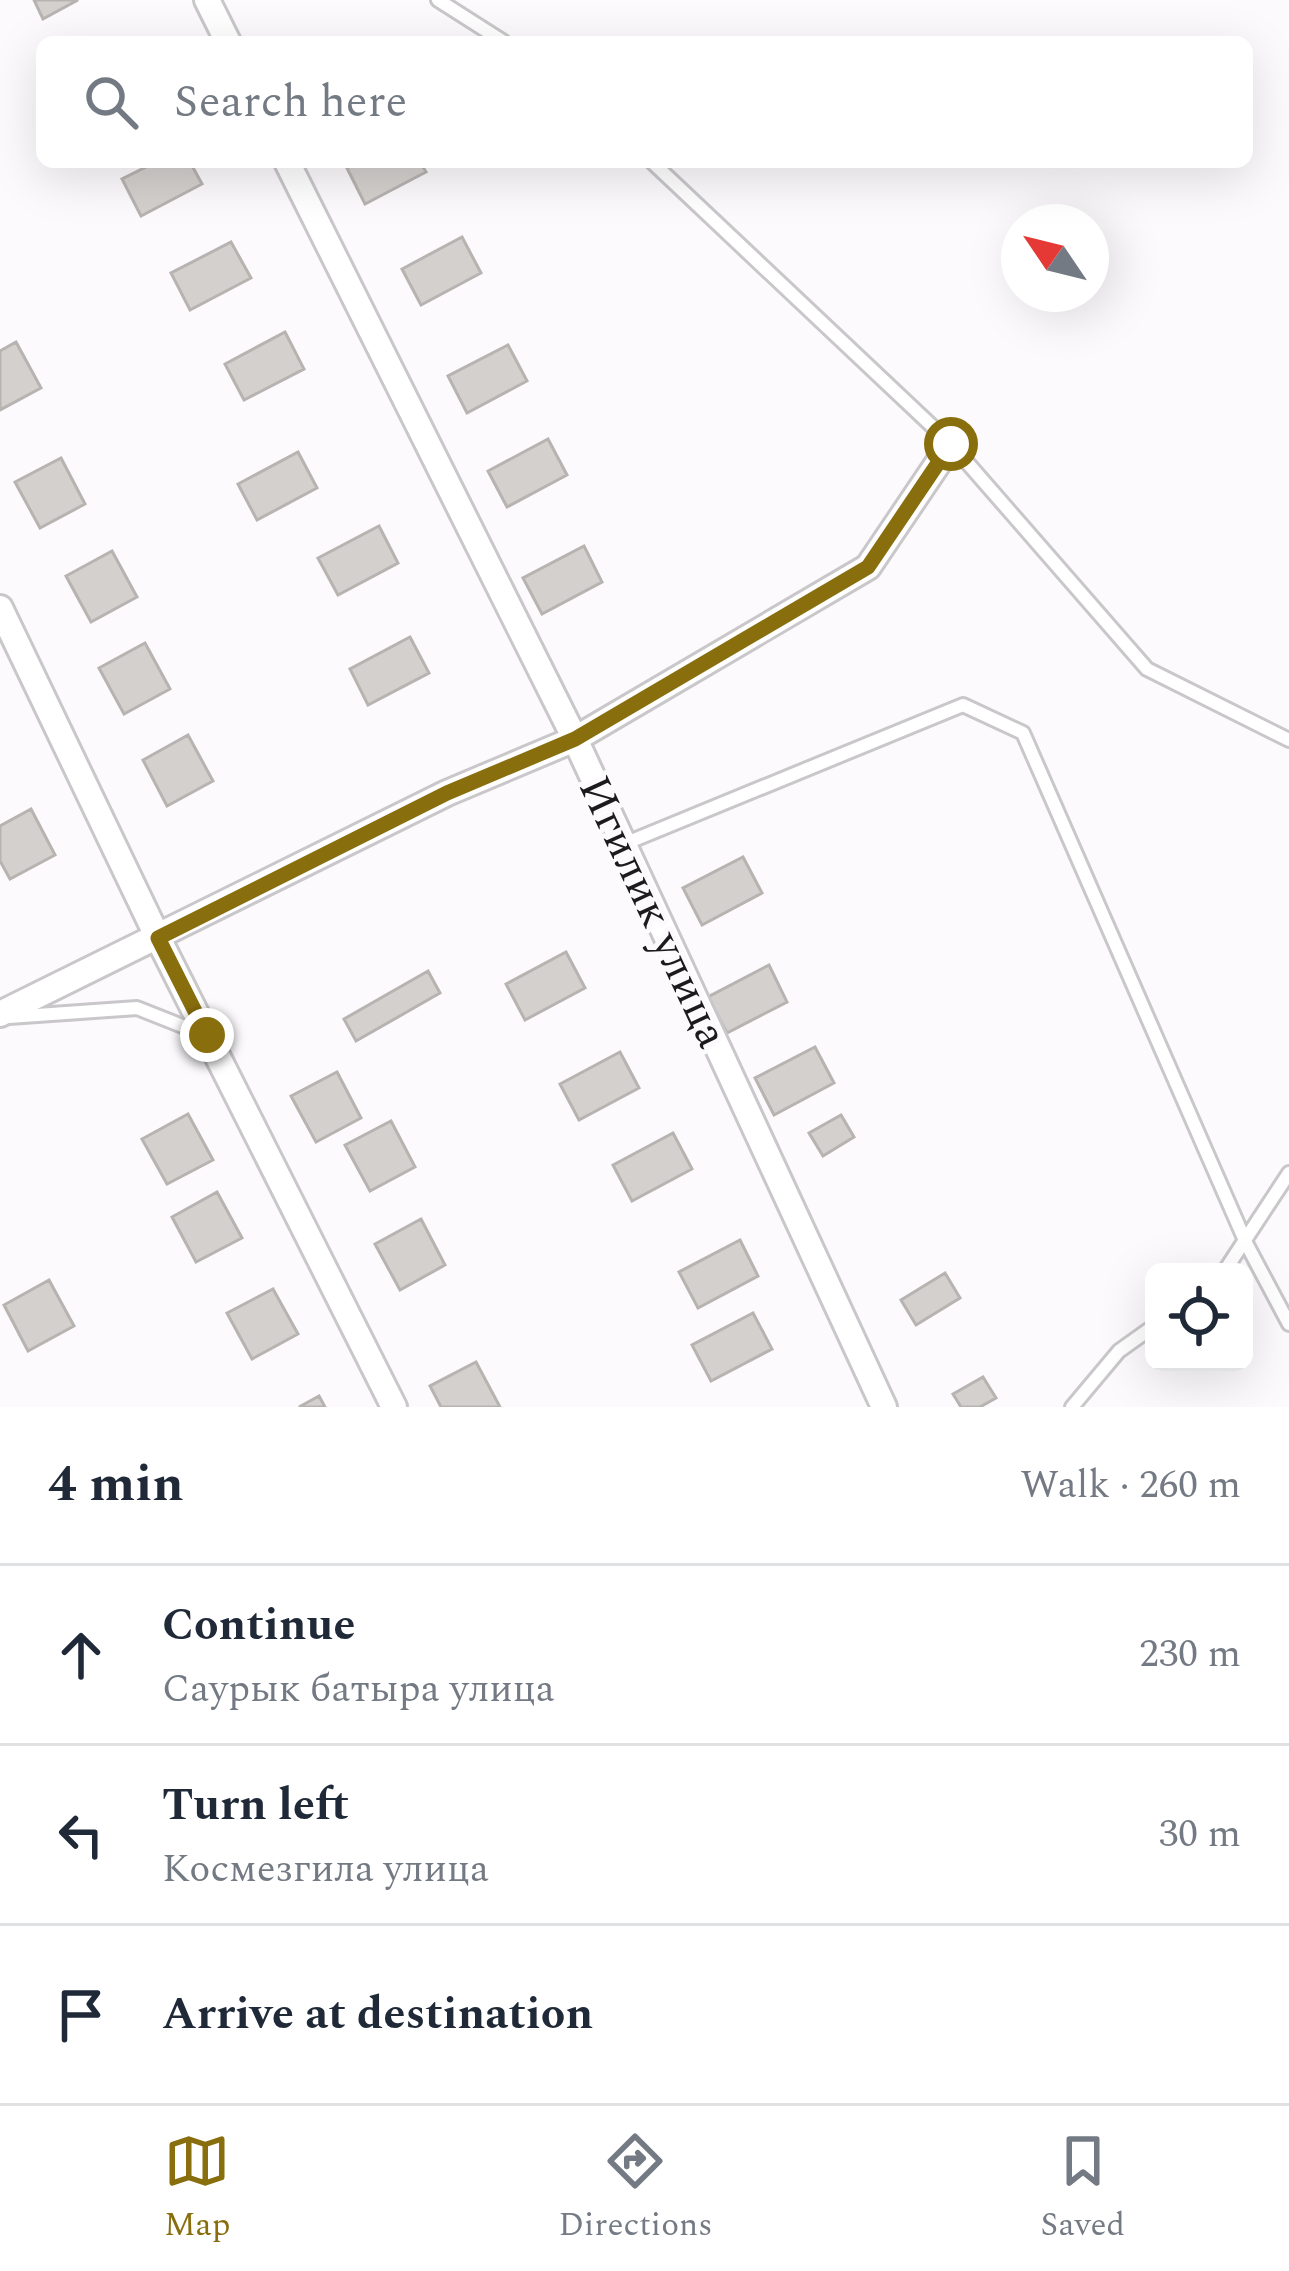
<!DOCTYPE html>
<meta charset="utf-8">
<style>
body{margin:0;font-family:Spectral,serif;background:#f6f6f7;color:#1f2937}
.controls{position:absolute;right:36px;bottom:36px;display:grid;overflow:hidden;border-radius:18px;box-shadow:0 12px 48px #0002}
.controls button{width:108px;height:108px;display:grid;place-items:center;padding:0;border:0;border-bottom:3px solid #e0e1e3;background:#fff;color:#1f2937;font:60px sans-serif}
.compass{position:absolute;left:1001px;top:204px;width:108px;height:108px;border-radius:50%;background:#fff;box-shadow:0 12px 48px #0002;rotate:305deg}
.stop{position:absolute;width:36px;height:36px;margin:-27px;border:9px solid #886e0d;border-radius:50%;background:#fff}
.stop.end{background:#886e0d;border-color:#fff;box-shadow:0 3px 12px #0008}
.list{margin:0;padding:0;list-style:none}
h2{display:flex;justify-content:space-between;align-items:center;height:156px;margin:0;padding:0 48px;font-size:51px}
h2 small{font-size:39px;font-weight:400;color:#747a83}
.list li{display:grid;grid-template-columns:78px 1fr auto;gap:36px;align-items:center;box-sizing:border-box;height:180px;padding:0 48px;border-top:3px solid #e0e1e3}
.list b{display:block;font-size:45px;white-space:nowrap}
.list p{margin:0;font-size:39px;white-space:nowrap;color:#747a83}
.list em{font-size:39px;font-style:normal;color:#747a83}
.icon{flex:none;width:66px;height:66px;fill:none;stroke:currentColor;stroke-width:2;stroke-linecap:round;stroke-linejoin:round}
.map{position:relative;flex:none;width:1289px;height:1407px;overflow:hidden}
.search{position:absolute;background:#fff;box-shadow:0 12px 48px #0002;left:36px;right:36px;top:36px;height:132px;display:flex;align-items:center;gap:30px;box-sizing:border-box;padding:0 42px;border-radius:18px;color:#747a83;font-size:45px}
.sheet{height:696px;background:#fff}
nav{display:flex;justify-content:space-around;align-items:center;box-sizing:border-box;height:168px;border-top:3px solid #e0e1e3;background:#fff;font-size:33px;color:#747a83}
nav a{display:grid;justify-items:center;gap:6px}
nav .on{color:#886e0d}
.map>svg:first-child{display:block}
.building{fill:#d4d0ce;stroke:#b7b3b1;stroke-width:3}
.lines{fill:none;stroke-linecap:round;stroke-linejoin:round}
.service-casing{stroke:#c9c7ca;stroke-width:18}
.minor-casing{stroke:#c9c7ca;stroke-width:30}
.service{stroke:#fff;stroke-width:12}
.minor{stroke:#fff;stroke-width:24}
.route{stroke:#886e0d;stroke-width:15}
.labels{text-anchor:middle;stroke-width:10;stroke-linejoin:round;paint-order:stroke}
.street-label{font-size:45px;fill:#1c1b1c;stroke:#fcfafd}
</style>
<div class="map">
<svg width="1289" height="1407" viewBox="0 0 1289 1407">
<rect width="100%" height="100%" fill="#fcfafd"/>
<!-- building -->
<path class="building" d="M34,0h44l-35,19z
M156,162h34l12,22 -61,32 -19,-37z
M358,162h62l6,10 -61,32 -18,-36z
M462,237l19,36 -60,32 -19,-36z
M231,242l20,36 -61,32 -19,-37z
M285,332l19,37 -60,31 -19,-36z
M16,342l25,46 -41,22v-59z
M508,345l19,36 -60,32 -19,-37z
M548,439l19,36 -60,32 -19,-36z
M298,452l19,36 -60,32 -19,-36z
M61,458l24,46 -45,24 -25,-46z
M379,526l19,37 -60,32 -20,-37z
M584,546l18,36 -60,32 -19,-36z
M112,551l25,46 -46,25 -25,-46z
M410,637l19,36 -61,32 -18,-36z
M145,643l25,46 -46,25 -25,-46z
M188,735l25,46 -46,25 -24,-46z
M31,809l24,46 -45,24 -10,-18v-35z
M743,857l19,36 -60,32 -19,-37z
M566,952l19,36 -60,32 -19,-36z
M769,965l18,37 -60,31 -19,-36z
M428,971l12,22 -84,48 -12,-22z
M815,1047l19,36 -60,32 -19,-37z
M620,1052l19,36 -60,32 -19,-36z
M337,1072l24,46 -45,24 -25,-46z
M188,1114l25,46 -46,24 -25,-45z
M841,1115l13,22 -31,19 -14,-23z
M391,1121l24,46 -45,24 -25,-46z
M673,1133l19,36 -60,32 -19,-36z
M217,1192l25,46 -46,24 -24,-45z
M421,1219l24,46 -45,25 -25,-46z
M740,1240l18,36 -60,32 -19,-36z
M945,1273l15,25 -44,27 -15,-25z
M49,1280l25,46 -46,25 -24,-46z
M273,1289l25,45 -46,25 -25,-46z
M753,1313l19,36 -61,32 -19,-36z
M476,1362l24,45h-59l-11,-21z
M983,1377l13,21 -16,9h-19l-8,-13z
M319,1396l6,11h-26z"/>
<g class="lines">
<defs>
<path id="service" d="M438,0l66,42
M652,162l299,282 196,225 142,71
M624,844l339,-139 60,28 224,512 42,79
M9,1017l128,-9 68,27
M1224,1272l65,-99
M1072,1407l47,-56 35,-25"/>
<path id="minor" d="M207,0l21,42
M287,162l288,577 309,668
M0,608l158,330 236,469
M0,1014l447,-221 128,-54 293,-172 83,-123"/>
</defs>
<!-- service casing -->
<use href="#service" class="service-casing"/>
<!-- minor casing -->
<use href="#minor" class="minor-casing"/>
<!-- service -->
<use href="#service" class="service"/>
<!-- minor -->
<use href="#minor" class="minor"/>
</g>
<g class="lines">
<!-- route -->
<path class="route" d="M207,1035l-49,-97 289,-145 128,-54 293,-172 83,-123"/>
</g>
<g class="labels">
<!-- street labels -->
<g class="street-label">
<text transform="translate(655 911) rotate(65)" y="16">Игилик улица</text>
</g>
</g>
</svg>
<div class="controls">
<button><svg class="icon" aria-label="locate" viewBox="0 0 24 24"><circle cx="12" cy="12" r="6"/><path d="M12 2v4M12 18v4M2 12h4M18 12h4"/></svg></button>
</div>
<svg class="compass" viewBox="-18 -18 36 36"><path d="M0-13l5 13h-10z" fill="#e53935"/><path d="M0 13l5-13h-10z" fill="#747a83"/></svg>
<div class="stop" style="left:951px;top:444px"></div>
<div class="stop end" style="left:207px;top:1035px"></div>
<div class="search"><svg class="icon" aria-label="search" viewBox="0 0 24 24"><circle cx="10" cy="10" r="6"/><path d="M15 15l6 6"/></svg>Search here</div>
</div>
<section class="sheet">
<h2>4 min<small>Walk · 260 m</small></h2>
<ul class="list">
<li><svg class="icon" aria-label="ahead" viewBox="0 0 24 24"><path d="M12 20V5M6 11l6-6 6 6"/></svg><div><b>Continue</b><p>Саурык батыра улица</p></div><em>230 m</em></li>
<li><svg class="icon" aria-label="left" viewBox="0 0 24 24"><path d="M17 20v-9H6M10 6l-5 5 5 5"/></svg><div><b>Turn left</b><p>Космезгила улица</p></div><em>30 m</em></li>
<li><svg class="icon" aria-label="arrive" viewBox="0 0 24 24"><path d="M6 21V4h12l-3 4 3 4H6"/></svg><div><b>Arrive at destination</b></div></li>
</ul>
</section>
<nav>
<a class="on"><svg class="icon" aria-label="map" viewBox="0 0 24 24"><path d="M3 6l6-2 6 2 6-2v14l-6 2-6-2-6 2zM9 4v14M15 6v14"/></svg>Map</a>
<a><svg class="icon" aria-label="directions" viewBox="0 0 24 24"><path d="M12 3l9 9-9 9-9-9zM9 14v-3h6M13 9l2 2-2 2"/></svg>Directions</a>
<a><svg class="icon" aria-label="saved" viewBox="0 0 24 24"><path d="M7 4h10v16l-5-4-5 4z"/></svg>Saved</a>
</nav>
